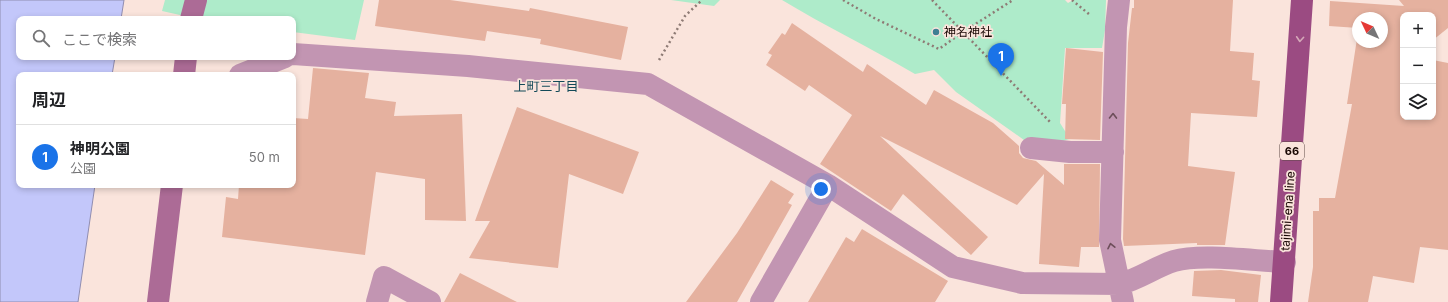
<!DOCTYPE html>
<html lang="ja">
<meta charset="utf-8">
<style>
body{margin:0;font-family:Inter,"Noto Sans JP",sans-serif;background:#f6f6f6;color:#202124}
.controls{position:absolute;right:12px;top:12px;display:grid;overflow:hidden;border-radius:8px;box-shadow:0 2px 6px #0003}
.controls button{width:36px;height:36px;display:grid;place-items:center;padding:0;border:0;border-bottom:1px solid #e0e0e0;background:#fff;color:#202124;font:20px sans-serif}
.compass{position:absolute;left:1352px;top:12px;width:36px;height:36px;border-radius:50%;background:#fff;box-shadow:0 2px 6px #0003;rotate:314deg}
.you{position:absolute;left:821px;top:189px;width:14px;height:14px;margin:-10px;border:3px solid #fff;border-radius:50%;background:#1a73e8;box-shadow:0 0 0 6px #1a73e833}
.badge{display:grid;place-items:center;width:26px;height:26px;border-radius:50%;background:#1a73e8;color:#fff;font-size:13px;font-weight:700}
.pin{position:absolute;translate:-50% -33px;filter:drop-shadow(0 1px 2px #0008)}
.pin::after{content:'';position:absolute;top:21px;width:14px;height:12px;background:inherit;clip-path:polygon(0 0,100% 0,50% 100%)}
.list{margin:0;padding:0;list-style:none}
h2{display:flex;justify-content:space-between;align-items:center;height:52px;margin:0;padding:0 16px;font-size:17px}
h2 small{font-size:13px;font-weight:400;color:#757577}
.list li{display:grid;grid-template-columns:26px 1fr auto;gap:12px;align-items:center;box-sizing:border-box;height:64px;padding:0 16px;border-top:1px solid #e0e0e0}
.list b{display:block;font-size:15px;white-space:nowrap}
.list p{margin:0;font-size:13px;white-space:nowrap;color:#757577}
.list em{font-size:13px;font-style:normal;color:#757577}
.icon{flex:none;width:22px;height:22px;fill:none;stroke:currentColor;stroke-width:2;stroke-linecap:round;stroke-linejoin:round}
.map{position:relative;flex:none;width:1448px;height:302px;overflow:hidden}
.search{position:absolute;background:#fff;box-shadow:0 2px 6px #0003;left:16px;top:16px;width:280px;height:44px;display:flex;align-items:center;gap:10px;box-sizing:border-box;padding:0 14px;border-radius:8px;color:#757577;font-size:15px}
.panel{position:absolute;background:#fff;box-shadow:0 2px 6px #0003;left:16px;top:72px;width:280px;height:116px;border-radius:8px}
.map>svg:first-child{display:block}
.green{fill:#aeebca}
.water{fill:#c3c7fa;stroke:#908db0}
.building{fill:#e5b19f}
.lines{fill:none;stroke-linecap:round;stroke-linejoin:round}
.path{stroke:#8e7b75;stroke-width:2.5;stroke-dasharray:2 3;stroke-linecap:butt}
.street{stroke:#c295b2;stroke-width:22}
.secondary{stroke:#ac6b96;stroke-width:22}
.primary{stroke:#9b4b82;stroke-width:22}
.oneway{stroke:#d4a7b8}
.oneway2{stroke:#6d4e5a}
.poi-dot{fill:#3f7f93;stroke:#fae4dc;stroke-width:1.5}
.labels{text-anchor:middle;stroke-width:3.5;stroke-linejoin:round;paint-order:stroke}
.shield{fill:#fae4dc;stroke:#5c4944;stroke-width:1}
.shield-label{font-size:11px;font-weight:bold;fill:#180703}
.poi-label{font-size:12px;fill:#180703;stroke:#fae4dc;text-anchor:start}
.street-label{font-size:12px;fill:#180703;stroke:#fae4dc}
.neighbourhood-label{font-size:13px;fill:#124958;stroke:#fae4dc}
</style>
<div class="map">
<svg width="1448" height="302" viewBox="0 0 1448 302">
<rect width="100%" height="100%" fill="#fae4dc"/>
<!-- green -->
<path class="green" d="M165,0h199l-9,40 -62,-8v-13h-95l-36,-8z
M671,0h49l-6,6z
M782,0h283l3,3 5,-3h33l-1,30 -3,18h-37l-5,75 5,8 7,7 -9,3 -39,-1 -68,-48 -22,-22 -19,4c-44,-26 -90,-48 -133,-74z"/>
<!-- water -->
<path class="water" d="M0,0h124l-3,19h-102v38h96l-3,18h-93v110h76l-17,117h-78z"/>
<!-- building -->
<path class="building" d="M379,0h71l79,11 1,-3 98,19 -7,33 -81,-16 1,-5 -54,-8 -2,10 -110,-15z
M1134,0h99l-3,51 24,2 -2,27 8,1 -3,36 -66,-4 -3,53 47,6 -10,73h-28v-2l-73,3 -1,-7 5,-196 4,-35h2z
M1399,0h49v28l-15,12v-25h-30v102h30v-57l15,3v187l-28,-3 -6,36 -41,-7 -5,26h-60l5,-35v-56h6v-13h16l17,-94h-5l11,-72v10h24v-24h-24v10l-29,-2 1,-25 74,5z
M792,23l71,49 4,-8 59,41 8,-15 59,33 26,23v7l4,5 13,3 28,24v-21h36l-1,83h-18l-2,20 -40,-3 5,-90 -27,31 -137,-69 108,101 -17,18 -68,-61 -12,17 -71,-47 32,-49 -43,-30 -4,6 -39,-26 6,-10 -4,-2 14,-20 3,2z
M1066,48l37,4 -3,88 -35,-1 1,-35h-4z
M313,68l56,5 -4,25 31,4 -2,14 68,-2 4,107 -41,-1v-41l-49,-7 -11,83 -143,-18 4,-40 12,2 1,-14h54v-67l15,1z
M517,107l122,45 -16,42 -54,-20 -11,94 -89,-10 21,-37h-15z
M771,180l23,14 -6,9 4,2 -55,97h-51l51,-69z
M862,229l86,52 -13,21h-127l38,-65 8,5z
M1221,270l40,5 -3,27h-23v-3l-43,-3 2,-25z
M460,273l57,29h-73z"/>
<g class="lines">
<!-- path -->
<path class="path" d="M843,0l33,19 63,30 24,-17 87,90
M932,0l31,32 50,-32
M1072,0l18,15
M659,60l26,-44 17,-16"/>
<!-- street -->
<path class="street" d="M1119,0l-3,27 -6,213 13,62
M293,54l175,12 180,18 180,101 125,82 69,16 98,1c19,-5 35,-17 54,-23 27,-8 81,0 111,1
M240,75l45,-18
M1031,148l39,4h43
M377,302l7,-25 46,25
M761,302l67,-117"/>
<!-- secondary -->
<path class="secondary" d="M191,19l5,-19
M184,75l2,-18
M158,302l14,-117"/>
<!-- primary -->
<path class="primary" d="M1281,302l21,-302"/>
</g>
<!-- one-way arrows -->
<defs><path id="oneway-chevron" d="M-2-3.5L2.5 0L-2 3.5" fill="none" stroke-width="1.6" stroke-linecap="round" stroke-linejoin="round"/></defs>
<use class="oneway" href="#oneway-chevron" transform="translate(1300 39) rotate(94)"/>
<g class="oneway2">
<use href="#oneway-chevron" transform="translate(1113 116) rotate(-89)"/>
<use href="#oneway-chevron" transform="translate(1111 246) rotate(-102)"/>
</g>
<!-- markers -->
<circle class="poi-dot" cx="936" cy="32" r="4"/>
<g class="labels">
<!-- shield labels -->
<rect class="shield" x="1280" y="142" width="24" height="18" rx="3"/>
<g class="shield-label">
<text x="1292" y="155">66</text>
</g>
<!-- poi labels -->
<g class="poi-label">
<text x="944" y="36">神名神社</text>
</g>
<!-- street labels -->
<g class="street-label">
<text transform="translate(1288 211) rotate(-86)" y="4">tajimi-ena line</text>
</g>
<!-- neighbourhood labels -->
<g class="neighbourhood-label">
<text x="546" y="91">上町三丁目</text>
</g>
</g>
</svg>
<div class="controls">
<button>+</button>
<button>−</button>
<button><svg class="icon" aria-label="layers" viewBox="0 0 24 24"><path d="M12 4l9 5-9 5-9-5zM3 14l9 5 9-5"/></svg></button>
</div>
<svg class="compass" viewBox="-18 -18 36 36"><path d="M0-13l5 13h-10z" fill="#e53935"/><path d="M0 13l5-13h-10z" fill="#757577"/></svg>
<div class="you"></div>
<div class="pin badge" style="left:1001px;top:76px">1</div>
<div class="search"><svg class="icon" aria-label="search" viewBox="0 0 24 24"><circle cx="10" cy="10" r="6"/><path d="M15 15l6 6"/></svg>ここで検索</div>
<section class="panel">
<h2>周辺<small></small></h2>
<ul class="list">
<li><span class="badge">1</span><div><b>神明公園</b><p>公園</p></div><em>50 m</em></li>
</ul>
</section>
</div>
